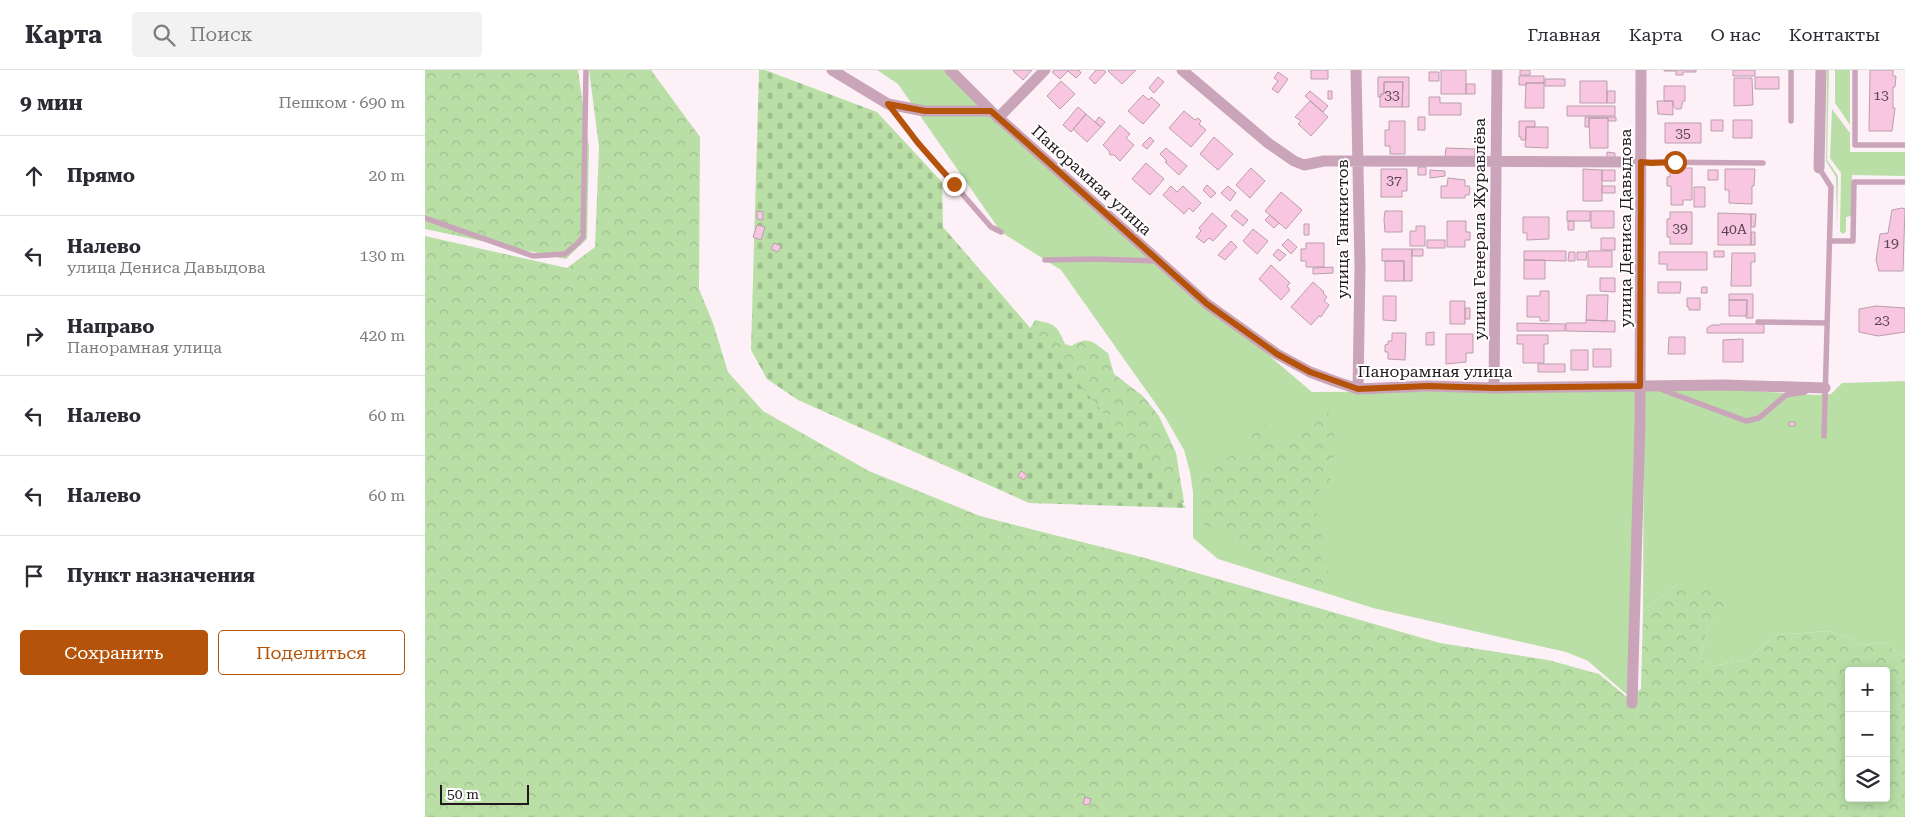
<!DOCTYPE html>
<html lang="ru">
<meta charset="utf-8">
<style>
body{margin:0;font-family:"Roboto Serif",serif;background:#f2f2f3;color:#2b2b33}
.controls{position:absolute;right:15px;bottom:15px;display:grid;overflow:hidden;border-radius:5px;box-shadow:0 2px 12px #0003}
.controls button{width:45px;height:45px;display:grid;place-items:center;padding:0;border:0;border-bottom:1px solid #e1e1e2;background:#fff;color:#2b2b33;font:25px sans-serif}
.scale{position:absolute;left:15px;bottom:12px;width:89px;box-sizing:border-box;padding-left:5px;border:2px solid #21171c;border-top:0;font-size:14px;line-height:18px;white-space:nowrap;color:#21171c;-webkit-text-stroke:4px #fff;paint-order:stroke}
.stop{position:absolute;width:15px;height:15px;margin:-11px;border:4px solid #b45309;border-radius:50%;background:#fff}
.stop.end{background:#b45309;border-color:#fff;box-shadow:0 1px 5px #0008}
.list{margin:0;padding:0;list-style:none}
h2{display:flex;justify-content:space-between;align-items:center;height:65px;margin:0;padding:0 20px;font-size:21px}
h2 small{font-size:16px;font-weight:400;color:#7c7c81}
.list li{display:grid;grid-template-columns:32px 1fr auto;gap:15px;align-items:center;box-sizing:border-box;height:80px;padding:0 20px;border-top:1px solid #e1e1e2}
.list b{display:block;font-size:19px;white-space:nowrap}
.list p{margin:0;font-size:16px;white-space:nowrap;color:#7c7c81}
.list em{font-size:16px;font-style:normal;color:#7c7c81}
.actions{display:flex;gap:10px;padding:15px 20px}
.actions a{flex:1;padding:11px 0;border:1px solid #b45309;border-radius:5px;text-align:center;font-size:18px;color:#b45309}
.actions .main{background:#b45309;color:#fff}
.icon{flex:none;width:28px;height:28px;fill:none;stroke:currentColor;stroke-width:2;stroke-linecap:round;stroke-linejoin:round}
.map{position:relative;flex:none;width:1480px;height:747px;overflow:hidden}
header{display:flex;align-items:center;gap:30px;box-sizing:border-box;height:70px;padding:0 25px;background:#fff;border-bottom:1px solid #e1e1e2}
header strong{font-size:24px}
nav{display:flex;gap:28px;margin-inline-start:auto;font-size:18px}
.search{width:350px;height:45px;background:#f2f2f3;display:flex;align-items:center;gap:12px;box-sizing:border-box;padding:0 18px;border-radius:5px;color:#7c7c81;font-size:19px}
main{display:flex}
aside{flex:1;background:#fff}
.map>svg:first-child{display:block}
.grass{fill:#b9dfa7}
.forest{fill:url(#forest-crowns);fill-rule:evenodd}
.cemetery{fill:url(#cemetery-stones)}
.building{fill:#f8c6e1;stroke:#b99fac}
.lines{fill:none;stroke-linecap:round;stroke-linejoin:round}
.service{stroke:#caa5b9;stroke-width:5.5}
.minor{stroke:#caa5b9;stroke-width:11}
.route{stroke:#b45309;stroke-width:6}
.labels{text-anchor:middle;stroke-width:4;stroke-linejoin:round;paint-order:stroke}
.number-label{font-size:14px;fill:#57434d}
.street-label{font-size:16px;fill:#21171c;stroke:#fff}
</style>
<header>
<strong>Карта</strong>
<div class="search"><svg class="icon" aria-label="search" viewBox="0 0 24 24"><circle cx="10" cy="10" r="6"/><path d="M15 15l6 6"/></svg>Поиск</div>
<nav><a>Главная</a><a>Карта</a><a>О нас</a><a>Контакты</a></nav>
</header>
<main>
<aside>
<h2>9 мин<small>Пешком · 690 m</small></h2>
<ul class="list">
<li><svg class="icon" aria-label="ahead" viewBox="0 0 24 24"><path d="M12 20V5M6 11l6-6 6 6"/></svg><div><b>Прямо</b></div><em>20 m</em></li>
<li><svg class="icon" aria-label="left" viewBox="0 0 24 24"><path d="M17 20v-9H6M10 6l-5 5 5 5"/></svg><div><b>Налево</b><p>улица Дениса Давыдова</p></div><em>130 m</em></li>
<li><svg class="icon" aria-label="right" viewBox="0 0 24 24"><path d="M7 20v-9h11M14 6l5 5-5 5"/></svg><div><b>Направо</b><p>Панорамная улица</p></div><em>420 m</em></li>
<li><svg class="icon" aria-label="left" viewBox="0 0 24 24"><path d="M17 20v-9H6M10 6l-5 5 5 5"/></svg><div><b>Налево</b></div><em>60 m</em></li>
<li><svg class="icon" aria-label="left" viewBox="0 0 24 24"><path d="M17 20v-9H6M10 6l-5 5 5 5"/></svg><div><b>Налево</b></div><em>60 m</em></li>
<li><svg class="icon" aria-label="arrive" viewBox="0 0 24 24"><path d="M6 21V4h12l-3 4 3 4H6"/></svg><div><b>Пункт назначения</b></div></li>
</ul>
<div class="actions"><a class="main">Сохранить</a><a>Поделиться</a></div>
</aside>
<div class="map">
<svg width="1480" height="747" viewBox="0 0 1480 747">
<defs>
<pattern id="forest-crowns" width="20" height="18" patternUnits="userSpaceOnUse" patternTransform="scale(1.25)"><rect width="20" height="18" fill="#b9dfa7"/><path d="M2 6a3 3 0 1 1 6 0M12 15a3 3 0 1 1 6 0" fill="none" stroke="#9fbf8f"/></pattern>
<pattern id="cemetery-stones" width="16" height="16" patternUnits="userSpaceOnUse" patternTransform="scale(1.25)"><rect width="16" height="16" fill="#b9dfa7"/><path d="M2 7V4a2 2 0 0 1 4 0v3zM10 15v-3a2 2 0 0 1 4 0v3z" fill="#9fbf8f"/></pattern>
</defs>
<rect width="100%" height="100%" fill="#fdf1f7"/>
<!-- grass -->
<path class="grass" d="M452,0h70l44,48 321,274 324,-2 -4,309 -44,-38 -22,-9 -193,-44 -155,-49 -25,-21v-46l-3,-20 -6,-22 -19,-33 -104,-147 -60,-38 -103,-148z
M1402,0h2l-2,90 11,16 -1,54 -1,-53 -10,-16z
M1410,0h15v55l-15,-22z
M1407,39l18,24v19h55v24l-53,-1 -1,41 -5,1v14l-2,3 -4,-2v-3l1,-56 -11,-15z
M1480,311v276l-7,-3 -13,-12 -20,3 -36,-14 -55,4 -27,25 -35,6 -12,-8 8,-31 17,-22 -49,-20 -33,26 1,-222h78l94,6 15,-1 11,-11z"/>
<!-- forest -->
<path class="forest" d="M0,0h153l11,77 -2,92 -21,20 -141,-30z
M164,0h62l49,67 -1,152 14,34 15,49 35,39 106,60 111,45 165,42 295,85 108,17 51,14 29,24 13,-9 2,-78 33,-26 25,1 23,5 2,14 -18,22 -8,31 12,8 35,-6 27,-25 55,-4 36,14 20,-3 13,12 7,3v160h-1480v-581l142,32 28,-21 4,-100zM1424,601h37v127h-37z
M610,250c20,4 22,5 30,24l6,2c19,-11 21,-4 37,7l6,21 29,22 16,20 17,37 8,49 -4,5 -152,-175z
M903,342c11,11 5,51 3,67l-15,15 1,26 7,25 -3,13 13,22 -9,10 -70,-23 -15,-27 -30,-8 -10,-11 -3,-18 4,-17 -3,-15 12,-8h12l14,-12 13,3 5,-1 -4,-27 6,-4 16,6 5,10 9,3 20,-9z"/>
<!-- cemetery -->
<path class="cemetery" d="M334,0h6l112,42 65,70 1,45 243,281 -157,-5 -231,-103 -31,-21 -16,-29z"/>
<!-- building -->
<path class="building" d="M589,0h18l-9,10 -10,-9z
M630,0h24l2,3 -5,5 -8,-7 -8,8 -8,-7z
M671,0h7l3,2 -11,12 -6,-6z
M684,0h27l-14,14 -14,-13z
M886,0h17v9h-17z
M1016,0h25v24h-25z
M1095,0h10v5h-10z
M1239,0h32v2h-13v3h-7v-4h-12z
M1308,0h22v6h-22z
M1445,0h23v6h3l-1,11h-2v21h2l-3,23h-23z
M853,2l10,7 -10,14 -6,-4 6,-8 -4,-3z
M1004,2h10v9h-10z
M1094,6h25v7h-18v2h-7z
M733,7l6,5 -10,11 -5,-5z
M953,7h31v30h-7l1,-25h-19v12h-3v3h-3z
M1330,7h24v12h-24z
M1309,8h18l1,27 -19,1z
M1120,9h20v7h-20z
M636,11l14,13 -15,15 -13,-13z
M1155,11h27v22h-27z
M959,12h19l-1,25h-22v-10l1,-3h3z
M1101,13h18v25h-19z
M1041,14h9v10h-9z
M1239,16h21v15h-2l-2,8h-5l-3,-4v-4h-9z
M885,21l18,15 -5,6 -18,-16z
M903,21h4v8h-4z
M1182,21h8v12h-8z
M718,25l6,5 2,-3 9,8 -17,19 -15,-13z
M1004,27h11v6h21v12h-32z
M885,31l18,16 -17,19 -13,-12 3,-3 -6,-4z
M1232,31h16v14l-15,-1z
M1142,36h48v10h-48z
M653,37l8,7 -15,18 -8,-7z
M759,41l11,9 3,-2 3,3 -2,3 7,6 -15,17 -22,-19z
M661,44l15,13 -14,15 -14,-13z
M674,47l6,5 -4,5 -6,-5z
M993,47h7v13h-7z
M1160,47h31v4h-8v-3h-19v9h-4z
M1164,48h19v30h-18z
M1286,50h12v11h-12z
M1308,50h19v18h-19z
M964,51h16v33h-15v-8h-5v-16h4z
M1094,51h16v6h-9v13h-5v-3h-2z
M1240,53h36v20h-36z
M695,55l10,9 -4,4 8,7 -14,16 -6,-6h-4l-1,-4 -6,-6z
M1101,57h22v21l-23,-1z
M725,67l4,4 -7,8 -5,-4z
M789,67l19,17 -15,16 -18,-16z
M741,78l21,18 -8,9 -14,-13 2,-1 -7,-7z
M1021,78l29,1v8h-30z
M1182,82l8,1v5h-8z
M721,93l18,16 -14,16 -18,-16z
M993,97h8v8h-8z
M826,98l14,13 -15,17 -14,-13z
M1245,98h22v32h-9v5h-12v-19h-4v-9h3z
M956,99h26v22h-5v6h-21z
M1158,99l19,1v31h-19z
M1300,99h30l-1,17h-2v18l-23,-1v-13h-4z
M1005,100l15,1v5l-15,2z
M1177,100h13v11h-13z
M1283,100h10v10h-10z
M1023,108l17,2v6h4l1,3 -1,6h-4v3h-24v-12h6z
M782,115l9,8 -5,5 -8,-8z
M746,116l6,6 6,-6 18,17 -8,9 -4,-4 -5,6 -21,-19z
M803,116l8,7 -6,8 -9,-8z
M1177,116h13v7h-13z
M1269,117h11v20h-11z
M856,122l21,18 -16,19 -21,-18z
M1477,138l3,1 -2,62h-24l-3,-11 4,-26 8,-1 4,-23z
M811,140l12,10 -5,6 -12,-10z
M332,141l6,1v8l-6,-1z
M960,141h17v21h-17l-1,-13z
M1142,141h23v10h-23z
M1166,141h23v17h-23z
M1245,142h22v32h-22v-7h-3v-18h3z
M787,143l15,13 -14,15 -4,-3 -5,5 -8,-6 5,-6 -2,-3z
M1293,143l33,1v31h-33z
M1326,144h5l-1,13h-4z
M845,145l9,8 -5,5 -9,-8z
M1098,147h26v22l-22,1v-7h-4z
M1022,151h19v11h4v8h-5v7h-18z
M1143,151h6v9h-6z
M879,154h5v11h-5z
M332,155l8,2 -4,13 -8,-3z
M991,156h9v20h-15v-15h6z
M828,159l15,12 -11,13 -14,-13z
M1326,162h4v13h-4z
M1176,168h14v12h-14z
M863,169l9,8 -6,7 -9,-9z
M1002,170h18v8h-18z
M806,171l6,6 -12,13 -7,-5z
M349,173l7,3 -3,6 -7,-3z
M881,173h18v24h-18v-6h-5v-12h5z
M853,179l8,6 -6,6 -7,-6z
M957,179h30v32h-8v-20h-22z
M987,179h11v7h-11z
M1099,181h42v10l-42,-1z
M1163,181h24v16h-24z
M1289,181h10v6h-10z
M1144,182h6v9h-7z
M1152,182h10l-1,8h-9z
M1234,182h48v18h-40v-6h-8z
M1307,183h23v9h-4v24h-20z
M1099,190h21v19h-21z
M960,191h19v20h-19z
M846,195l19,18 -3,3 3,4 -9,10 -22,-21z
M908,197v6l-20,1v-6z
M1175,208h15v14l-15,-1z
M888,212l11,10 -1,1 4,4 -3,4 5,4 -8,12 -2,-1 -8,9 -20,-18z
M1233,212h23l-1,11h-22z
M1277,217h5v6h-6z
M1115,221h9v30h-9v-4h-13v-21h13z
M1304,224h24v24h-7l1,-18h-18z
M1162,225h21l-1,26 -21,-1z
M958,226h13v25l-13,-1z
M1262,228h13v12h-11v-3h-2z
M1304,230h18v16h-18z
M1025,231h15v23h-15z
M1451,236l29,2v24l-27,4 -19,-4v-23z
M1040,238h5v11h-5z
M1161,250l29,1v11l-49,-1v-8h20z
M1092,253l48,1v7h-48z
M1295,254h44v9h-57v-5l5,-3h8z
M1009,262v13h-8v-12z
M967,263h14l-1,27 -17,-1v-7h-3v-7l3,-1v-3h4z
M1021,264h27v19h-7v9l-20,2z
M1092,265h31v9h-4v19h-21v-19h-6z
M1244,267h16v17h-17z
M1318,269v23h-20v-22z
M1168,279h18v18h-18z
M1146,280h17v20h-17z
M1113,294h27v8h-27z
M1364,352h6v4h-6z
M596,401l6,4 -3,5 -6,-4z
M660,727l6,2 -2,6 -6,-1z"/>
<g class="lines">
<!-- service -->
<path class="service" d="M1430,0v75h50
M465,36l28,37 73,84 10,5
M1366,51v-51
M1217,92l121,1
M1394,98l12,19 -7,249
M0,148l108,38 32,-2 13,-11 5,-6 3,-167
M1405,171h23l1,-59h51
M620,190l48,-1 65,2
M1333,252l68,1
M1235,319l86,32 13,-3 27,-23 19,-3"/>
<!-- minor -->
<path class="minor" d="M407,0l56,34 36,7h67
M525,0l41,41 216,193 70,50 33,18 24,9 24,8 70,-3 66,2 229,-3 102,3
M757,0l86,73 26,18 10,4 20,-4h17l301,1
M931,0l4,196 -2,123
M573,48l47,-48
M1394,98l2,-98
M1069,318l3,-318
M1207,633l8,-281 1,-352"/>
</g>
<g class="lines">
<!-- route -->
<path class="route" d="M529,114l-36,-41 -30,-39 37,7h66l216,193 70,50 33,18 48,17 70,-3 66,2 146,-2 1,-224 10,1 24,-1"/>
</g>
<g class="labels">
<!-- number labels -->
<g class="number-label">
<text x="967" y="30">33</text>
<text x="1456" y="30">13</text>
<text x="1258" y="68">35</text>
<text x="969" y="115">37</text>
<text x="1255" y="163">39</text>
<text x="1309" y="164">40А</text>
<text x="1466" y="178">19</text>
<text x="1457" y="255">23</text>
</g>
<!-- street labels -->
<g class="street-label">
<text transform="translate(667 110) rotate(42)" y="6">Панорамная улица</text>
<text transform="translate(1200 158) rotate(-90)" y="6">улица Дениса Давыдова</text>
<text transform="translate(917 159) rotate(-90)" y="6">улица Танкистов</text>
<text transform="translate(1054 159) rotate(-90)" y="6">улица Генерала Журавлёва</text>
<text x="1010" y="307">Панорамная улица</text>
</g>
</g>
</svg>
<div class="controls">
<button>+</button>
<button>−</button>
<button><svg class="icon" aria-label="layers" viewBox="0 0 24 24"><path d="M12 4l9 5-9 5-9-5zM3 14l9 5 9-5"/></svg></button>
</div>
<div class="scale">50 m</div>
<div class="stop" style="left:1250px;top:92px"></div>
<div class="stop end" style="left:529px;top:114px"></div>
</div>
</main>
